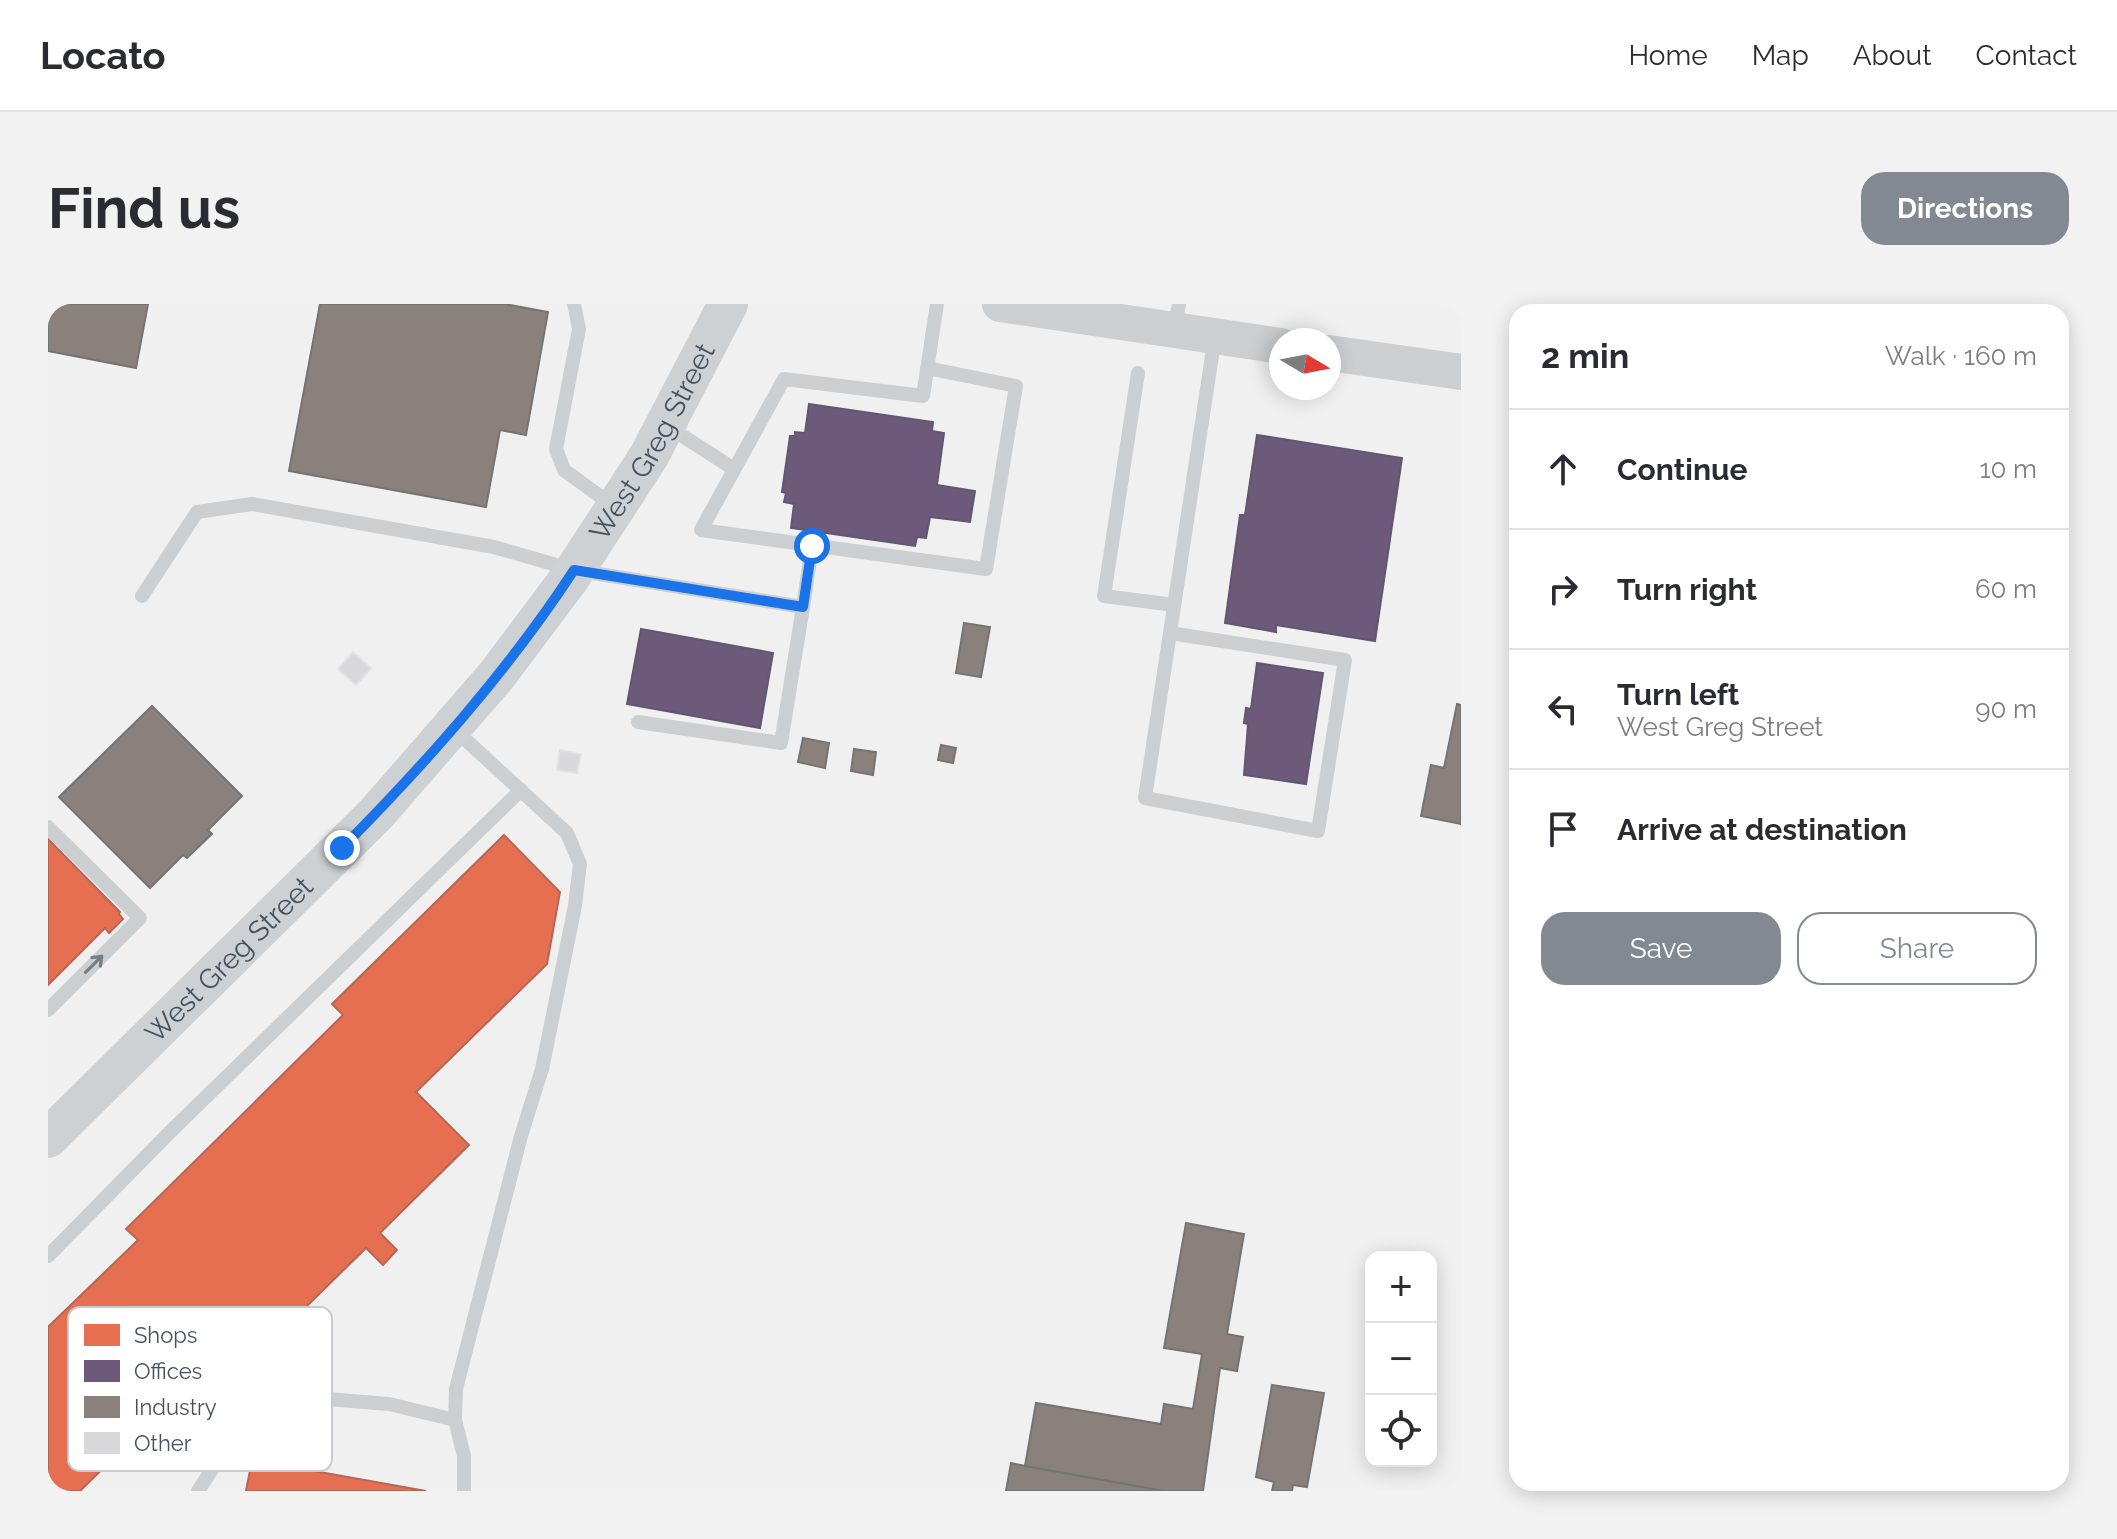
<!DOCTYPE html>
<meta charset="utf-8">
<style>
body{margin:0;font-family:Raleway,sans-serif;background:#f2f2f3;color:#2b2b33}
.controls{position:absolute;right:24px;bottom:24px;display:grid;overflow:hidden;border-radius:16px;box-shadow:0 4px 20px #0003}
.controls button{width:72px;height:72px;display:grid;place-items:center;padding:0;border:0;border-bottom:2px solid #e1e1e2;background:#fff;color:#2b2b33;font:40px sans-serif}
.compass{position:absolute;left:1221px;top:24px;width:72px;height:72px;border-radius:50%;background:#fff;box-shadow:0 4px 20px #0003;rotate:100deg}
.stop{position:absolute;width:24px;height:24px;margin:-18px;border:6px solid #1a73e8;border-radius:50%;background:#fff}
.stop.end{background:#1a73e8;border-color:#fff;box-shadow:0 2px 8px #0008}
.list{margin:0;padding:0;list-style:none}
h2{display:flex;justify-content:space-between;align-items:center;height:104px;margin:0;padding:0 32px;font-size:34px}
h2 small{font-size:26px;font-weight:400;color:#7c7c81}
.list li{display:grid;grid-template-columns:52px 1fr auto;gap:24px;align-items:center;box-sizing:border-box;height:120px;padding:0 32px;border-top:2px solid #e1e1e2}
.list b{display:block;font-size:30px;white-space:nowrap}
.list p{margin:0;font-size:26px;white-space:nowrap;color:#7c7c81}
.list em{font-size:26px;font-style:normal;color:#7c7c81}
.actions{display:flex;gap:16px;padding:24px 32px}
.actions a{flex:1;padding:18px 0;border:2px solid #828992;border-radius:24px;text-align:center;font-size:28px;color:#828992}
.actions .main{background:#828992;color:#fff}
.icon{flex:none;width:44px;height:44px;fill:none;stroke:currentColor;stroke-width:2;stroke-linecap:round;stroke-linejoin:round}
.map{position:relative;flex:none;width:1413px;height:1187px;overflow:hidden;border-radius:24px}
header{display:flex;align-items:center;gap:48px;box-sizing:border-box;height:112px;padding:0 40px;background:#fff;border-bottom:2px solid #e1e1e2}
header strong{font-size:38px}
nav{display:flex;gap:44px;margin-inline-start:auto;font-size:28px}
.intro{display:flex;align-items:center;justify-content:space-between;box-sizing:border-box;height:192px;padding:0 48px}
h1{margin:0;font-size:56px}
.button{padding:20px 36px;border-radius:24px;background:#828992;color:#fff;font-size:28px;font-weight:700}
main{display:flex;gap:48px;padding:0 48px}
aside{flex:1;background:#fff;border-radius:24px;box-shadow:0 4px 20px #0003}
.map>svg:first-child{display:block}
.shops{fill:#e76f51;stroke:#b76655;stroke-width:2}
.offices{fill:#6d597a;stroke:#615772;stroke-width:2}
.industry{fill:#8a817c;stroke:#767373;stroke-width:2}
.building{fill:#d8d8db;stroke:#e2e2e3;stroke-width:2}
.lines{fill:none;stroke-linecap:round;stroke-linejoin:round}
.service{stroke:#cccfd1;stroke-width:14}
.tertiary{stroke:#cccfd1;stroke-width:36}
.secondary{stroke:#cdd1d4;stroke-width:40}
.oneway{stroke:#757d87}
.route{stroke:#1a73e8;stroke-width:10}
.labels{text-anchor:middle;stroke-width:8;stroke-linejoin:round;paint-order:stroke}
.street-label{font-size:28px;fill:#46515f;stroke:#fff}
.key{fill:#fff;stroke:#c8cbcf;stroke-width:2}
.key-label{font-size:22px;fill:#46515f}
</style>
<header>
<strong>Locato</strong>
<nav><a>Home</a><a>Map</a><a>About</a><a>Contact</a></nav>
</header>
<div class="intro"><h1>Find us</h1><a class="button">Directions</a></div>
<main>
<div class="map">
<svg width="1413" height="1187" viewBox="0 0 1413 1187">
<rect width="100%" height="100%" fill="#f1f0f0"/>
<!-- shops -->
<path class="shops" d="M456,531l56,57 -13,72 -131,128 53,53 -89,88 17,17 -14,15 -17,-17 -112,110 -19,-19 -155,152h-32v-164l90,-87 -12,-11 217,-214 -11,-11z
M0,535l72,73 -1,2 4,5 -14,14 -4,-5 -57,57z
M204,1156l174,31h-180z"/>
<!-- offices -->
<path class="offices" d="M761,100l124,18 -1,9 12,2 -7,52 38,6 -5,31 -40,-5 -4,21 -9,-1 -2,9 -124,-18 3,-24 -10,-2 2,-9 -4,-1 8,-56h5v-4l10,1z
M1209,131l145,23 -27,183 -99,-16v7l-51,-9 15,-108h5z
M593,325l132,24 -13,75 -133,-24z
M1209,359l66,10 -17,111 -62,-9 4,-51 -4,-1 2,-15 5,1z"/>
<!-- industry -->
<path class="industry" d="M0,0h100l-12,64 -88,-17z
M272,0h185l43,8 -22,123 -26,-5 -14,77 -197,-36z
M916,319l26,4 -9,50 -25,-4z
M1409,400l4,1v119l-40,-8 10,-51 13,3z
M104,402l90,90 -34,34 4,4 -25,24 -4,-3 -33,33 -91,-91z
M755,434l26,5 -4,25 -27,-6z
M893,441l15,3 -3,15 -15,-3z
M806,445l22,3 -3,23 -22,-4z
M1138,919l58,11 -17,100 16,3 -6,34 -17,-3 -17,123h-39l-139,-25 11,-63 125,21 3,-20 29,5 9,-55 -38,-6z
M1224,1081l52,8 -17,94 -14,-2 -1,6h-20l2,-9 -18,-5z
M963,1159l14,3 139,25h-158z"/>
<!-- building -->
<path class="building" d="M305,348l18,16 -15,17 -18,-16z
M512,446l21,4 -4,19 -20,-3z"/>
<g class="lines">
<!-- service -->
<path class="service" d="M526,0l5,25 -23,120 8,21 48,35
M1126,25l5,-25
M879,64l89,18 -30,183 -285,-39 83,-151 139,17 14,-92
M1090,69l-34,223 70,9
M619,122l67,43
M94,292l55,-84 55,-8 242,43 80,23 229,37 -22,136 -143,-21
M755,303l9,-61
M1122,329l175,27 -27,171 -173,-33 70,-462
M406,425l113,104 13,31 -5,42 -33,163 -21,67 -65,253 -1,31 9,36v35
M0,523l92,91 -92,92
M0,952l123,-125 350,-341
M150,1187l22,-34 42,-41 52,-18 75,6 66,16"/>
<!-- tertiary -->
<path class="tertiary" d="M952,0l281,42
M1281,49l132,19"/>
<!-- secondary -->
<path class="secondary" id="s1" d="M0,834l328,-324 121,-139 72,-96 80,-123 79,-152"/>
</g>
<!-- one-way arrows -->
<defs><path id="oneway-shaft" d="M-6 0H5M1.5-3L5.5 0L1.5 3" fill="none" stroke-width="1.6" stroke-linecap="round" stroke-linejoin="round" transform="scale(2)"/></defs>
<use class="oneway" href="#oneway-shaft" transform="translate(46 660) rotate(-45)"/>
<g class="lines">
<!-- route -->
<path class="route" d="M294,544c85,-86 166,-177 232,-278l229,37 9,-61"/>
</g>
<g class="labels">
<!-- street labels -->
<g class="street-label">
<text dy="10" stroke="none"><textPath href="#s1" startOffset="926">West Greg Street</textPath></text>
<text dy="10" stroke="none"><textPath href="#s1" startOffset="254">West Greg Street</textPath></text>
</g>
</g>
<!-- legend -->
<rect x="20" y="1003" width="264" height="164" rx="12" class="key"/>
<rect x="36" y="1020" width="36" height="22" fill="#e76f51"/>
<rect x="36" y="1056" width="36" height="22" fill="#6d597a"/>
<rect x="36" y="1092" width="36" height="22" fill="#8a817c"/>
<rect x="36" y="1128" width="36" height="22" fill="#d8d8db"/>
<g class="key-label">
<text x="86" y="1039">Shops</text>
<text x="86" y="1075">Offices</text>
<text x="86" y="1111">Industry</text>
<text x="86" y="1147">Other</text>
</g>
</svg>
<div class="controls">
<button>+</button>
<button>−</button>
<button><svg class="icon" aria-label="locate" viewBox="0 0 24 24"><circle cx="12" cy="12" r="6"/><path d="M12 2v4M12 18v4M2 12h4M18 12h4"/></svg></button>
</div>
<svg class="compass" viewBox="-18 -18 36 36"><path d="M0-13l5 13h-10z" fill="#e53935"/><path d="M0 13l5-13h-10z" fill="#7c7c81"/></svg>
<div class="stop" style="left:764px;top:242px"></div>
<div class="stop end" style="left:294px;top:544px"></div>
</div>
<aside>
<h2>2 min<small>Walk · 160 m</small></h2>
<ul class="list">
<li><svg class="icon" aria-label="ahead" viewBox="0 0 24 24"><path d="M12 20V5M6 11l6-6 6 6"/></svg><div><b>Continue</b></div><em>10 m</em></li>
<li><svg class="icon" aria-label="right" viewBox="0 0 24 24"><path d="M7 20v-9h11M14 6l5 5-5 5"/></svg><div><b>Turn right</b></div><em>60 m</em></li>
<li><svg class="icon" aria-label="left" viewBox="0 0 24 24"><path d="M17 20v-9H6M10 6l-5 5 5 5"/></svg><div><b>Turn left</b><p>West Greg Street</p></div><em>90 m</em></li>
<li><svg class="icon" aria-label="arrive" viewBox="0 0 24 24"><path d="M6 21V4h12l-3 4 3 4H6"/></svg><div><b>Arrive at destination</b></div></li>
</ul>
<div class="actions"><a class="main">Save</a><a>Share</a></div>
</aside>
</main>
